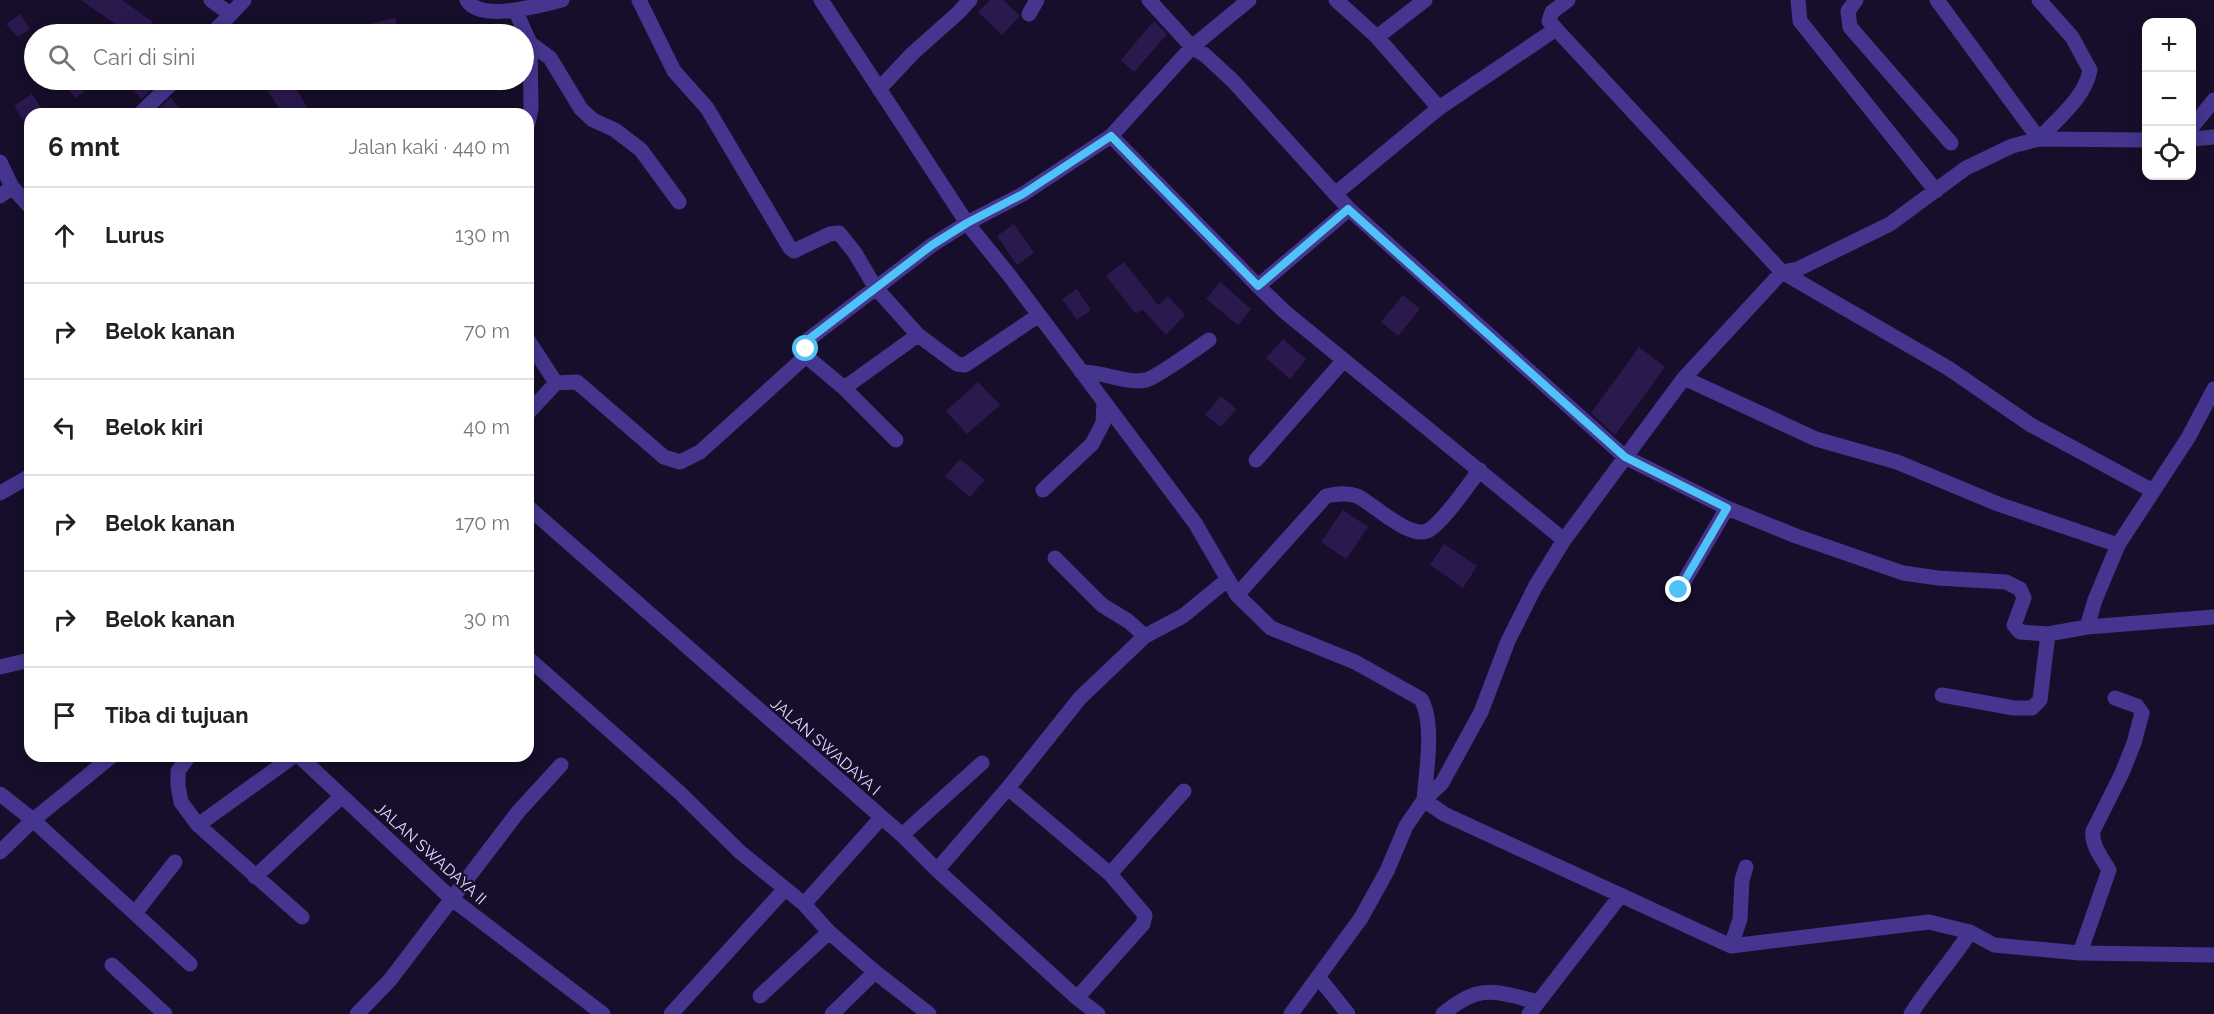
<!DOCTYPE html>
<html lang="id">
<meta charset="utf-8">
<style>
body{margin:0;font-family:Raleway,sans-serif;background:#f2f2f2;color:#202124}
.controls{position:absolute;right:18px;top:18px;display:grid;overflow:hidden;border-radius:12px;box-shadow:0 3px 15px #0003}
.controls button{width:54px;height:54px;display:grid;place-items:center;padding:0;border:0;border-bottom:2px solid #e0e0e0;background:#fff;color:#202124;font:30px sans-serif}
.stop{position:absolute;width:18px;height:18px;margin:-14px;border:4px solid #4fc3f7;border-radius:50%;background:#fff}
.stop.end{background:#4fc3f7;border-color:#fff;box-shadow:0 2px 6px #0008}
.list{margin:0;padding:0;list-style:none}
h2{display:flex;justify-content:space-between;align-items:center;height:78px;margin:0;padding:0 24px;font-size:26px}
h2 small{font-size:20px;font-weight:400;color:#757577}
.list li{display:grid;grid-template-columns:39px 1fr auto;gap:18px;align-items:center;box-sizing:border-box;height:96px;padding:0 24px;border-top:2px solid #e0e0e0}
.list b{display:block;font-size:22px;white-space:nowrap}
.list em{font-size:20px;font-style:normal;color:#757577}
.icon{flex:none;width:33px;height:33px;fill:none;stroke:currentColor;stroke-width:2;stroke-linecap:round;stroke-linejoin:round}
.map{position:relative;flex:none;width:2214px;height:1014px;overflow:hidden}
.search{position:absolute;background:#fff;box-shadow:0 3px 15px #0003;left:24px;top:24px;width:510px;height:66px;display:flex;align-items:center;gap:15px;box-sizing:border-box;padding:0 21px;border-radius:33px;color:#757577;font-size:22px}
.panel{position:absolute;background:#fff;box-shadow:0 3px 15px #0003;left:24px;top:108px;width:510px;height:654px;border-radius:18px}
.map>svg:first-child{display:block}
.building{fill:#2b194e}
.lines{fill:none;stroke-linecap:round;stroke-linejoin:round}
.minor{stroke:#45358e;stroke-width:15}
.route{stroke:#4fc3f7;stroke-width:8}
.labels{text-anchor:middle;stroke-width:4.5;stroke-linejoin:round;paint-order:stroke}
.street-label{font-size:16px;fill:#e2d8ff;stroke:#170e2b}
</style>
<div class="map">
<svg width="2214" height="1014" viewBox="0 0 2214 1014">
<rect width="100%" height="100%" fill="#170e2b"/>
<!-- building -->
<path class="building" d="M81,0h41l31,22 -9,12h-15z
M990,0h13l17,16 -18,19 -24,-23z
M20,14l10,15 -12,8 -12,-13z
M395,18l4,16h-46l-1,-6z
M1154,21l13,13 -33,38 -13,-12z
M59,80h38l-21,18z
M125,80h32l2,2 -18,17z
M283,80h8l20,34h-29l-15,-25z
M32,94l11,17 -5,3h-8v6l-5,3 -11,-17z
M171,97l12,17h-29z
M1014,224l20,29 -17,12 -20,-29z
M1124,262l34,43 10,-9 17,19 -19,20 -24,-26 -6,5 -30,-38z
M1220,282l31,27 -13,16 -32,-26z
M1077,289l14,21 -14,10 -15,-21z
M1403,295l17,14 -22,27 -17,-14z
M1283,339l23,20 -16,20 -24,-21z
M1639,347l26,20 -50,68 -24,-22z
M978,382l22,23 -33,29 -21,-23z
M1221,396l15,13 -15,18 -16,-12z
M960,459l25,21 -15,17 -25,-21z
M1343,510l25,17 -22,32 -25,-17z
M1444,544l33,22 -14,22 -33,-23z"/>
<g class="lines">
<!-- minor -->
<path class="minor" d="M211,0l19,14
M467,0c14,23 73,5 95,0
M639,0l35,71 33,37 83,140 4,3 4,-2 32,-15 9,-1 16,20 20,34 43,48
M821,0l146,223 42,52 186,248 42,72 34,33 84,34 66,37c14,25 5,72 3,101
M1149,0l43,47 13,8 28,26 116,128 276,248 102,51 69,28 107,37 35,5 68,4 14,7 4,9 -10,27 6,7 28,2 39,-7 8,-27 23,-55 70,-107 26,-49
M1798,0l2,21 136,170
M1856,0l-8,11 2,16 101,116
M1937,0l102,139
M515,10l15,33 1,65 -3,15
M1029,14l8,-14
M1556,29l226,243 166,96 83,57 122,66
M212,34l32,-34
M1377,37l48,-37
M530,43l20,15 31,51 12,11 22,10 26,20 38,52
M879,89l34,-36 45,-40 12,-13
M1439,108l117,-79 -7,-8 3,-9 16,-12
M140,114l35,-34
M2192,127l22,-27
M1111,136l147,150 27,26 279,228
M2039,139c18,-20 46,-41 51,-69l-18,-33 -33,-37
M2192,139l22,-2
M0,162l12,25 18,20
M1335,194l104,-86 -62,-71 -41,-37
M0,196l12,-9
M1258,286l91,-77
M528,340l28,43
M806,356l38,32 74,-53 39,29 8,1 74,-50
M1081,372c21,-1 43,12 65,8 10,-2 51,-32 63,-40
M1684,378l132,61 81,23 101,42 120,41
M844,388l52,52
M528,413l28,-30 21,-1 87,75 16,5 20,-10 106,-96v-7l3,-10 123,-94 35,-22 56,-29 88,-58 81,-89 57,-47
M1256,460l88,-100
M1043,490l49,-46 11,-21 1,-21
M0,493l30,-17
M528,507l374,328 35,35 140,128 21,16
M1055,558l47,47 26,16 17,15
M1679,590l48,-82
M1237,595l89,-99c10,-2 21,-4 31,0 17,8 54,45 72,34 16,-10 38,-44 51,-60
M2087,627l127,-10
M528,658l151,134 61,60 64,52 25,28 46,40 54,42
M0,667l30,-7
M1942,695l72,13h18l8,-8 8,-66
M189,756l-11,15v15l3,16 17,23 104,92
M299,756l153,143 151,115
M1008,788l102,86 35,41 -2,9 -66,74
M0,794l33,26 157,144
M1424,800l20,14 287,132 198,-24 41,10 24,13 86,8 134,2
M198,825l96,-69
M902,835l80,-72
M0,852l33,-32 79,-64
M937,870l71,-82 72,-90 65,-62 38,-20 44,-36
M1110,874l74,-83
M255,877l87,-81
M804,904l77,-86
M135,913l40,-51
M1731,946l9,-27 2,-39 4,-13
M2080,953l29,-83c-7,-12 -18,-25 -16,-39l29,-58 12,-30 8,-30 -5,-7 -22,-8
M112,965l53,49
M1319,978l29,36
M760,996l69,-64
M357,1014l33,-34 128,-168 43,-47
M671,1014l113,-124
M832,1014l43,-42
M1291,1014l70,-96 26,-47 19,-45 18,-26 18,-17 39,-71 27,-71 27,-54 29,-47 120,-162 98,-106 16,-3 92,-45 76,-56 46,-22 27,-7 107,1
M1443,1014c37,-32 53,-22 95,-12
M1529,1014l92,-119
M1911,1014c18,-29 41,-53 59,-82"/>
</g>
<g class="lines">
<!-- route -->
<path class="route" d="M806,349l3,-10 123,-94 35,-22 56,-29 88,-58 147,150 90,-77 277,248 102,51 -48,82"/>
</g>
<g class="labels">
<!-- street labels -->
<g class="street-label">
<text transform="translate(826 746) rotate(41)" y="6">JALAN SWADAYA I</text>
<text transform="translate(431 853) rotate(42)" y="6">JALAN SWADAYA II</text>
</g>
</g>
</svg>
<div class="controls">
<button>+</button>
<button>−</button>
<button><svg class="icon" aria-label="locate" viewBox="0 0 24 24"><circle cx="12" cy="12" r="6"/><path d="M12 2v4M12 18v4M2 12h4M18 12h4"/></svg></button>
</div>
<div class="stop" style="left:806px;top:349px"></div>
<div class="stop end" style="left:1679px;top:590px"></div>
<div class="search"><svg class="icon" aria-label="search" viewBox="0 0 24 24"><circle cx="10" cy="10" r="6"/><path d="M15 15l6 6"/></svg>Cari di sini</div>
<section class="panel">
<h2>6 mnt<small>Jalan kaki · 440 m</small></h2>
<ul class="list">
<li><svg class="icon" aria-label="ahead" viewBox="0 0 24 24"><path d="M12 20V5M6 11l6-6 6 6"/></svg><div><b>Lurus</b></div><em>130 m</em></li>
<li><svg class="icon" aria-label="right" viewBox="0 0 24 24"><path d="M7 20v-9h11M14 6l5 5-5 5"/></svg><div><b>Belok kanan</b></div><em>70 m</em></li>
<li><svg class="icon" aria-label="left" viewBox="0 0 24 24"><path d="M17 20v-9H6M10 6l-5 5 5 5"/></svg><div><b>Belok kiri</b></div><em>40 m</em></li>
<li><svg class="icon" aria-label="right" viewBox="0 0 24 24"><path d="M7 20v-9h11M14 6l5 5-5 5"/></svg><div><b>Belok kanan</b></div><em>170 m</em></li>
<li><svg class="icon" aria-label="right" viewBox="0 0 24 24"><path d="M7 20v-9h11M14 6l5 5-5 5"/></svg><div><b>Belok kanan</b></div><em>30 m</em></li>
<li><svg class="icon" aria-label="arrive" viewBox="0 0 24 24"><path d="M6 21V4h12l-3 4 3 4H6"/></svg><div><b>Tiba di tujuan</b></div></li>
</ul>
</section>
</div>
